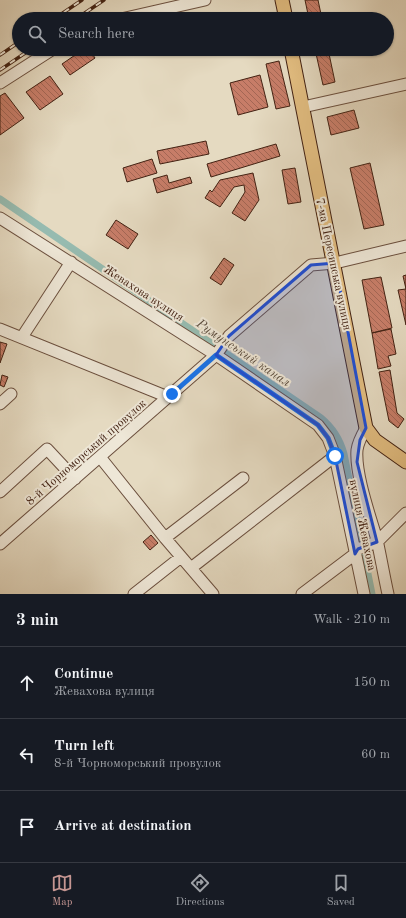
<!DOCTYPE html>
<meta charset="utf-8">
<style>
body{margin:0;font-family:"Old Standard TT",serif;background:#242831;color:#f1f3f6}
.stop{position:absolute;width:12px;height:12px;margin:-9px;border:3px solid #1a73e8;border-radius:50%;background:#fff}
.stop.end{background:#1a73e8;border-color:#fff;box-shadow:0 1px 4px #0008}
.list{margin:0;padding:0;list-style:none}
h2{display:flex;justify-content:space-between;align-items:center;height:52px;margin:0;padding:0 16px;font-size:17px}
h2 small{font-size:13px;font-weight:400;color:#9ea1a6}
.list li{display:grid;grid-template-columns:26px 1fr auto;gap:12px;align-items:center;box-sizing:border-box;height:72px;padding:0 16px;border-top:1px solid #363941}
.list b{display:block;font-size:15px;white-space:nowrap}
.list p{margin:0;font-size:13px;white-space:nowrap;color:#9ea1a6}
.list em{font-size:13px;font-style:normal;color:#9ea1a6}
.icon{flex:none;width:22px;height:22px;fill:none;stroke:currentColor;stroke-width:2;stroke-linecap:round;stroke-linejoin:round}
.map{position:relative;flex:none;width:406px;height:594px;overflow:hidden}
.search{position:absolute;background:#171b24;box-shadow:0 1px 3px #0004;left:12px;right:12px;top:12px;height:44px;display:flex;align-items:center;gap:10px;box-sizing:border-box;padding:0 14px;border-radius:22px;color:#9ea1a6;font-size:15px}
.sheet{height:268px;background:#171b24}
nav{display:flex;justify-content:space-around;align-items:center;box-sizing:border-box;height:56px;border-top:1px solid #363941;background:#171b24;font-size:11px;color:#9ea1a6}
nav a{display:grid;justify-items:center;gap:2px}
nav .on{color:#c59692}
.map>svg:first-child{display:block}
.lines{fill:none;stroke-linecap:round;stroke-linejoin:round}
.canal{stroke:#96bbb0;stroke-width:7}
.building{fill:url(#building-back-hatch);stroke:#422112}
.minor-casing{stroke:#6b4f3e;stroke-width:13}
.major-casing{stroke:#422112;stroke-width:15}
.minor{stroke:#eee7d7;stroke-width:11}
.major{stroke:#e2bd80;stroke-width:13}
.rail-casing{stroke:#422112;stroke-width:3.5}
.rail{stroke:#eee7d7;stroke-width:2;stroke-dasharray:6;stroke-linecap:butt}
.route{stroke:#1a73e8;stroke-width:5}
.marked{fill:#1d4ed8;fill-opacity:0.2;stroke:#1d4ed8;stroke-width:3;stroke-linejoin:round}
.labels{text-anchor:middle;stroke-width:4;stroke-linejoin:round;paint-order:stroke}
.street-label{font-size:12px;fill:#422112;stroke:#eee7d7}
.water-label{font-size:13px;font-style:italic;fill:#57483a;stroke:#eee7d7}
</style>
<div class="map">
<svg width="406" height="594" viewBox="0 0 406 594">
<defs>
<pattern id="building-back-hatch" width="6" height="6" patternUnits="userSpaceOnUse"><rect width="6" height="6" fill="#c77d68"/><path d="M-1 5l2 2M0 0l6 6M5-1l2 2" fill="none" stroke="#a36654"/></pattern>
</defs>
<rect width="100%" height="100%" fill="#e5dac1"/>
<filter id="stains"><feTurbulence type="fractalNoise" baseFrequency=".005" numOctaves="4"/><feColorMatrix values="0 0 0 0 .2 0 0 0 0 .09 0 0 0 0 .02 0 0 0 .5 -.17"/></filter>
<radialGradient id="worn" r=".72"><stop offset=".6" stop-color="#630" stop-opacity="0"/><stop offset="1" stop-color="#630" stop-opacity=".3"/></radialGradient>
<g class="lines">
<!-- canal -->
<path class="canal" d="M0,199l321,219c12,10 19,21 23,36l28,140"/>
</g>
<!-- building -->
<path class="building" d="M305,0h13l4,19h-13z
M84,49h5l6,9 -25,17 -8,-11z
M315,49h13l7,33 -12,3z
M279,61l11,45 -14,3 -10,-45z
M260,75l8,32 -30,8 -8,-32z
M50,76l13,18 -23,16 -14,-18z
M5,93l19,25 -24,17v-39z
M354,110l5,18 -28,7 -4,-18z
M206,141l3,13 -49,10 -3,-13z
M276,144l4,12 -69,21 -4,-13z
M152,159l5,14 -30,9 -4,-14z
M370,163l14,62 -20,4 -14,-61z
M295,168l6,34 -13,2 -6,-34z
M253,173l6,27 -14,21 -13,-8 13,-21 -1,-7 -10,2 -14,20 -15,-9 5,-8 2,2 8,-12z
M167,175l2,8 21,-6 2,6 -35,10 -4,-14z
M116,220l22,14 -10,15 -22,-14z
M224,258l10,7 -13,20 -11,-7z
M406,275v50l-8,-35 8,-1 -3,-13z
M381,277l11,51 -20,5 -10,-53z
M391,329l5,25 -8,2 3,10 -13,3 -6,-36z
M0,342l7,2 -7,19z
M390,370l7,43 7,6 -6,9 -9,-7 -10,-49z
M2,375l6,2 -4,10 -4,-2z
M151,535l7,8 -8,7 -7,-8z"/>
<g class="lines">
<defs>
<path id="minor" d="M121,19l84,-19
M0,83l53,-34
M303,107l103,-23
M0,218l216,137 102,70 10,13 7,18 29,138
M0,329l168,68
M22,337l49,-75
M0,404l11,-10
M366,428c-4,7 -8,14 -9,22 -2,24 13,66 20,90 4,18 7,36 11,54
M100,457l65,81 48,56
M0,492l47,-43 28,30
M165,538l78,-60
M0,544l216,-189 13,-19 82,-71 24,-2 71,-17
M191,568l144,-112
M134,594l47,-37
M302,594l53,-40 3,-5 19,-7 29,-29"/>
<path id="major" d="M282,0l4,19
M291,49c25,126 51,252 75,379l9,12 31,22"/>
</defs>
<!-- minor casing -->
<use href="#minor" class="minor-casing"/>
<!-- major casing -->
<use href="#major" class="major-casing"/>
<!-- minor -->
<use href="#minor" class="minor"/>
<!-- major -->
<use href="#major" class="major"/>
<defs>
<path id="rail" d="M54,19l28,-19
M76,19l28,-19
M0,55l19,-13
M0,70l31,-21"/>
</defs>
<!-- rail casing -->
<use href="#rail" class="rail-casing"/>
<!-- rail -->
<use href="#rail" class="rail"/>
</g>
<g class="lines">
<!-- route -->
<path class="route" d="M172,394l44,-39 102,70 10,13 7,18"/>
</g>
<!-- marked area -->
<path class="marked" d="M335,263l31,165 -6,12 -3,22 20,80 -19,7 -3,5 -20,-98 -7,-18 -10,-13 -102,-70 13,-19 82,-71z"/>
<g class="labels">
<!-- street labels -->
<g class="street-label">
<text transform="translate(334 264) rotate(78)" y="4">7-ма Пересипська вулиця</text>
<text transform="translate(144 293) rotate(33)" y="4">Жевахова вулиця</text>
<text transform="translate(86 452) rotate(-41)" y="4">8-й Чорноморський провулок</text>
<text transform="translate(363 525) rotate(78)" y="4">вулиця Жевахова</text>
</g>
<!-- water labels -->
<g class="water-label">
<text transform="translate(244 352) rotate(34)" y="5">Румунський канал</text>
</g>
</g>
<rect width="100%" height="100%" filter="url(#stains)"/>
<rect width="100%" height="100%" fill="url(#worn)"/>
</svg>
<div class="stop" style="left:335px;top:456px"></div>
<div class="stop end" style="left:172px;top:394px"></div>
<div class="search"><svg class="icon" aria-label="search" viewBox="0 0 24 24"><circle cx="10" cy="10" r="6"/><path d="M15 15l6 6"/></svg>Search here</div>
</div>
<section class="sheet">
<h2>3 min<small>Walk · 210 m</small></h2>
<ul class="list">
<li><svg class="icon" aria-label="ahead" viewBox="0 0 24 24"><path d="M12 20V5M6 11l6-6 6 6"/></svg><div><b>Continue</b><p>Жевахова вулиця</p></div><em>150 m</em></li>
<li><svg class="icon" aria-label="left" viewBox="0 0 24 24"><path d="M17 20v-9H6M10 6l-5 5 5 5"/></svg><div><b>Turn left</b><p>8-й Чорноморський провулок</p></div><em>60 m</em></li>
<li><svg class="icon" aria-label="arrive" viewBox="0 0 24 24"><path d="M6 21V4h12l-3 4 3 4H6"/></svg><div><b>Arrive at destination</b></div></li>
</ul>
</section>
<nav>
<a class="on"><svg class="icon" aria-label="map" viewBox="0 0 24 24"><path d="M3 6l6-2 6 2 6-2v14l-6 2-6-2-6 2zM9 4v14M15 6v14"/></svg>Map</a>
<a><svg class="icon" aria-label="directions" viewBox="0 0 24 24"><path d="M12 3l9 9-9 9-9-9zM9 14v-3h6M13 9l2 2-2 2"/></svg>Directions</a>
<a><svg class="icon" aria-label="saved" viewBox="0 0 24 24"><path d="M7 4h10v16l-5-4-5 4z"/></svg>Saved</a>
</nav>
